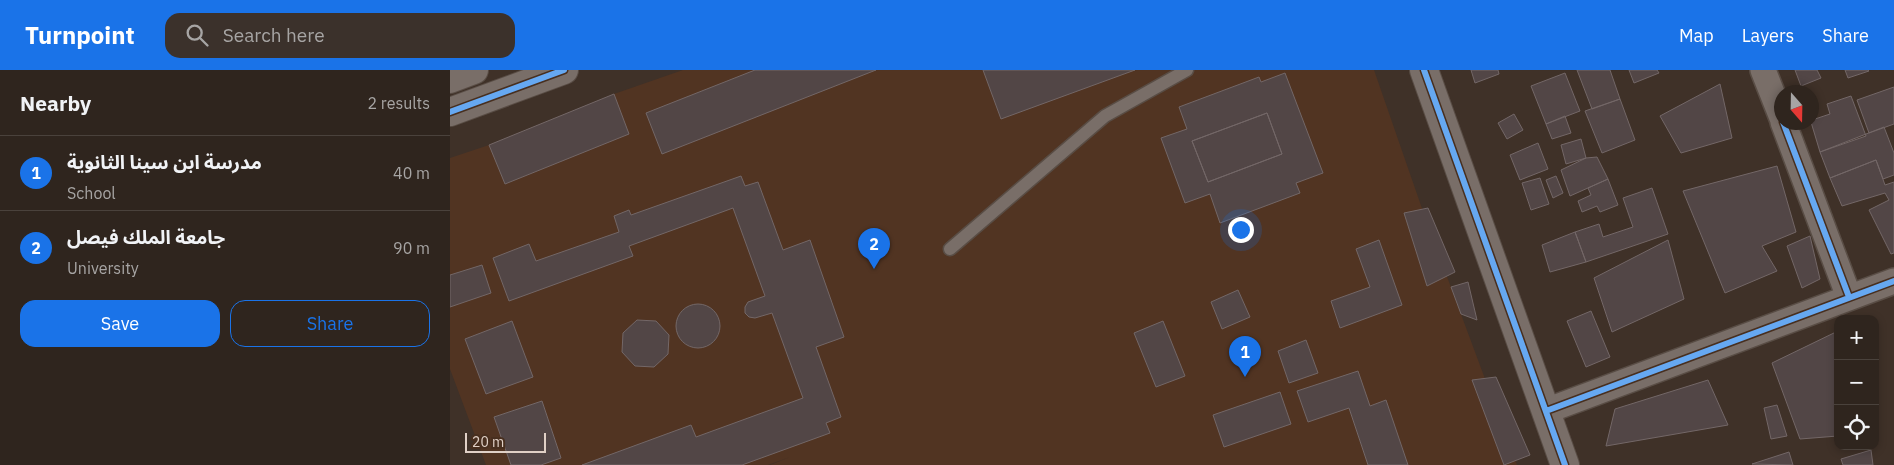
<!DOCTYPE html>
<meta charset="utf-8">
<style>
body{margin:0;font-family:"IBM Plex Sans","Noto Sans Arabic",sans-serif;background:#3b312b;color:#f1f3f6}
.controls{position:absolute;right:15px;bottom:15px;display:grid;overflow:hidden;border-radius:10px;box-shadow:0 2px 8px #0003}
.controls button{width:45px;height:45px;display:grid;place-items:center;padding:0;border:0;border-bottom:1px solid #4a423c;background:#2f251e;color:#f1f3f6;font:25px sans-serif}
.compass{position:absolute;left:1324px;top:15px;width:45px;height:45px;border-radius:50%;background:#2f251e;box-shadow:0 2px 8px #0003;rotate:160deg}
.scale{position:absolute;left:15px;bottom:12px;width:81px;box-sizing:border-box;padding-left:5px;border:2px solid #e0d0c6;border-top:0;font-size:14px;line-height:18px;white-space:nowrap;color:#e0d0c6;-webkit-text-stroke:4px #482f1f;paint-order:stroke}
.you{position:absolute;left:790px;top:159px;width:18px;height:18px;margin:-12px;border:4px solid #fff;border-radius:50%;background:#1a73e8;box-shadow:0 0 0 8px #1a73e833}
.badge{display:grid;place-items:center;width:32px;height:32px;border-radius:50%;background:#1a73e8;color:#fff;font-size:16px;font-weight:700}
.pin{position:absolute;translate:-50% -41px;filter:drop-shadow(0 1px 2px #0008)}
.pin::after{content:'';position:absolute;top:26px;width:18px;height:15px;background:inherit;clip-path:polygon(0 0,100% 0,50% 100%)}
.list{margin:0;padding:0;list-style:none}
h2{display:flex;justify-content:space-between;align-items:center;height:65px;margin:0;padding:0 20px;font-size:21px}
h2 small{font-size:16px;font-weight:400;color:#a7a5a4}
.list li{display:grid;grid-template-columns:32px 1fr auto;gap:15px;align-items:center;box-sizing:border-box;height:75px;padding:0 20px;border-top:1px solid #4a423c}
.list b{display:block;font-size:19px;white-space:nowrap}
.list p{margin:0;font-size:16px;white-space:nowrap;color:#a7a5a4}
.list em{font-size:16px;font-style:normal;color:#a7a5a4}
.actions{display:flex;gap:10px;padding:15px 20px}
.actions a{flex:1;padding:11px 0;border:1px solid #1a73e8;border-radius:15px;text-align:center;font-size:18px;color:#1a73e8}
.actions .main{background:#1a73e8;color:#fff}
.icon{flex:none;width:28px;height:28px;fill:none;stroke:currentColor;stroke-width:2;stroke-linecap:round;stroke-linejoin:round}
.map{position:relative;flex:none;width:1444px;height:395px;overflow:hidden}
header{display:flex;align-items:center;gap:30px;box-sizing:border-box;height:70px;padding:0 25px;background:#1a73e8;color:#fff}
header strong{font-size:24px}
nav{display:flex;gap:28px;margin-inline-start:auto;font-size:18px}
.search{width:350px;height:45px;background:#3b312b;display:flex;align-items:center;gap:12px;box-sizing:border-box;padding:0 18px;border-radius:15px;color:#a7a5a4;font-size:19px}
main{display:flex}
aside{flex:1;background:#2f251e}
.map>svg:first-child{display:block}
.built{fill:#513422}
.building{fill:#524646;stroke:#736767;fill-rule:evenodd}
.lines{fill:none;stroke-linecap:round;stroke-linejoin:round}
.service-casing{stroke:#594d45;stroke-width:15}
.minor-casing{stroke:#594d45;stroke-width:28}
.tertiary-casing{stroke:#594d45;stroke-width:30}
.service{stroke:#796e68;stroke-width:12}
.minor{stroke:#796e68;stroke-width:25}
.tertiary{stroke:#796e68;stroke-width:28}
.cycleway-casing{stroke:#482f1f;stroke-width:9}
.cycleway{stroke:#66a8f1;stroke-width:6}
</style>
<header>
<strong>Turnpoint</strong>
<div class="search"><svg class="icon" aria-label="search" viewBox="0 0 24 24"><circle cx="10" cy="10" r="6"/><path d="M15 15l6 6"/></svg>Search here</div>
<nav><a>Map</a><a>Layers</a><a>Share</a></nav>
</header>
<main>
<aside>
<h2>Nearby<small>2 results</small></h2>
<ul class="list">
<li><span class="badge">1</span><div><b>مدرسة ابن سينا الثانوية</b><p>School</p></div><em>40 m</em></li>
<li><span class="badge">2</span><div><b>جامعة الملك فيصل</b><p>University</p></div><em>90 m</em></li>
</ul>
<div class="actions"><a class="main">Save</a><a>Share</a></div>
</aside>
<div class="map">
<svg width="1444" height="395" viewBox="0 0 1444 395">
<rect width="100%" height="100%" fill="#3f3128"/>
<!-- built -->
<path class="built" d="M233,0h691l52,150 91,245h-747l20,-8 -22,8h-282l-36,-96v-211l39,-13 125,-51z"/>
<!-- building -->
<path class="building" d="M305,0h121l-214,84 -16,-41z
M533,0h152l-134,49z
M1021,0h27l1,4 -24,9z
M1127,0h33l10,29 -28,10z
M1179,0h28l2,3 -25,10z
M1345,0h22l4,8 -20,8z
M1395,0h23l1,1 -21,7z
M835,3l38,100 -27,10 4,10 -80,30 -10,-29 -25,9 -24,-65 26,-9 -8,-22 80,-30 2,5zM817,43l15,41 -74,28 -16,-41z
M1115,3l15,38 -34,13 -15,-38z
M1270,14l12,54 -51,15 -21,-37z
M1444,17v37l-25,9 -12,-33z
M164,24l15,40 -124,50 -16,-39z
M1401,26l15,40 -46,16 -9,-30 1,-2 18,-6 -3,-10z
M1170,29l15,41 -33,13 -17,-42z
M817,43l15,41 -74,28 -16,-41z
M1064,44l9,16 -16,9 -9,-16z
M1115,46l6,17 -19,6 -6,-15z
M1434,57l10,26v22l-11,4 -7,-19 -46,18 -10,-26z
M1131,69l5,19 -20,6 -5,-19z
M1088,73l10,26 -28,11 -10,-25z
M1147,87l11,22 -38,17 -9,-26 25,-12z
M1426,90l9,25 9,-3v71l-3,1 -22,-44 20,-10 -4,-7 -43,13 -12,-28z
M1327,96l19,66 -34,14 15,25 -52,22 -42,-102z
M291,106l4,10 13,-4 25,68 27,-10 34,97 -28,10 25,70 -15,6 4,10 -88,32h-160l109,-40 5,12 107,-39 -31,-85 -17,5 -6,-1 -4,-4v-6l3,-5 17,-6 -32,-88 -104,38 4,10 -124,45 -16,-43 36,-14 7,17 83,-29 -5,-16 15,-6 2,5z
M1106,106l7,17 -10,5 -7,-18z
M1090,108l9,26 -18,6 -9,-27z
M1158,109l10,26 -18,7 -3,-6 -15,6 -4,-11 13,-6 -3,-7z
M1202,118l16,46 -82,28 -11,-30 24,-8 4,13 30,-10 -10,-29z
M978,138l27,64 -28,14 -23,-73z
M1125,162l11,30 -36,10 -8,-27z
M1360,166l10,43 -18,9 -15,-42z
M929,170l23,65 -62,23 -9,-27 39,-14 -14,-38z
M1218,170l16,59 -72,33 -18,-54z
M32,195l9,28 -41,14v-32z
M1018,212l9,38 -16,-6 -10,-27z
M788,220l12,27 -28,12 -11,-27z
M226 256a22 22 0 1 1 44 0a22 22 0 1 1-44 0Z
M1141,241l19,46 -24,10 -19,-46z
M187,250l19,1 13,14 -1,19 -14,13 -19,-1 -13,-14 1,-19z
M62,251l21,56 -47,17 -21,-55z
M713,251l22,55 -29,11 -22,-54z
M1388,261v105l-38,3 -28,-76z
M856,270l12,33 -29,10 -11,-32z
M908,301l12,35 16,-6 22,65h-40l-19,-57 -41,14 -11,-31z
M1046,307l34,78 -26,10 -32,-85z
M1258,310l20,45 -122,21 9,-37z
M830,322l11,32 -67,23 -11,-32z
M92,331l19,57 -20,7h-30l-17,-48z
M1327,335l10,31 -16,3 -7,-31z
M1421,380l2,15h-30l-2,-6z
M1339,382l4,13 -41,-1z"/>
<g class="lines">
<defs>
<path id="service" d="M500,179l155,-133 82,-46"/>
<path id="minor" d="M1313,0l19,48
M1333,52l66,175
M1096,341l348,-130"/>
<path id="tertiary" d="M974,0l141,395
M0,9l24,-9
M0,42l114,-42"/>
</defs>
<!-- service casing -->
<use href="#service" class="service-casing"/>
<!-- minor casing -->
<use href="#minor" class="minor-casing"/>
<!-- tertiary casing -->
<use href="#tertiary" class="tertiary-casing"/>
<!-- service -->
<use href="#service" class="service"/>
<!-- minor -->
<use href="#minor" class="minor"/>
<!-- tertiary -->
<use href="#tertiary" class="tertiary"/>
<defs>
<path id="cycleway" d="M974,0l141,395
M0,42l114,-42
M1333,52l66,175
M1096,341l348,-130"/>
</defs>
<!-- cycleway casing -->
<use href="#cycleway" class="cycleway-casing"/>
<!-- cycleway -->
<use href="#cycleway" class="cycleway"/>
</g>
</svg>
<div class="controls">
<button>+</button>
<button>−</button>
<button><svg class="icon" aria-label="locate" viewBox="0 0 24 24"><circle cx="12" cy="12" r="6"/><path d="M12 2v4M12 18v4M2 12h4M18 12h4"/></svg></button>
</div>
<svg class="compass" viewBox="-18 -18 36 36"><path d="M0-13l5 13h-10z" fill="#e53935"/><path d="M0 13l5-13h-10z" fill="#a7a5a4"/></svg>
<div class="scale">20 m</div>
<div class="you"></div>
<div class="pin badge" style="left:795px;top:307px">1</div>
<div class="pin badge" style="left:424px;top:199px">2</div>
</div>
</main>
